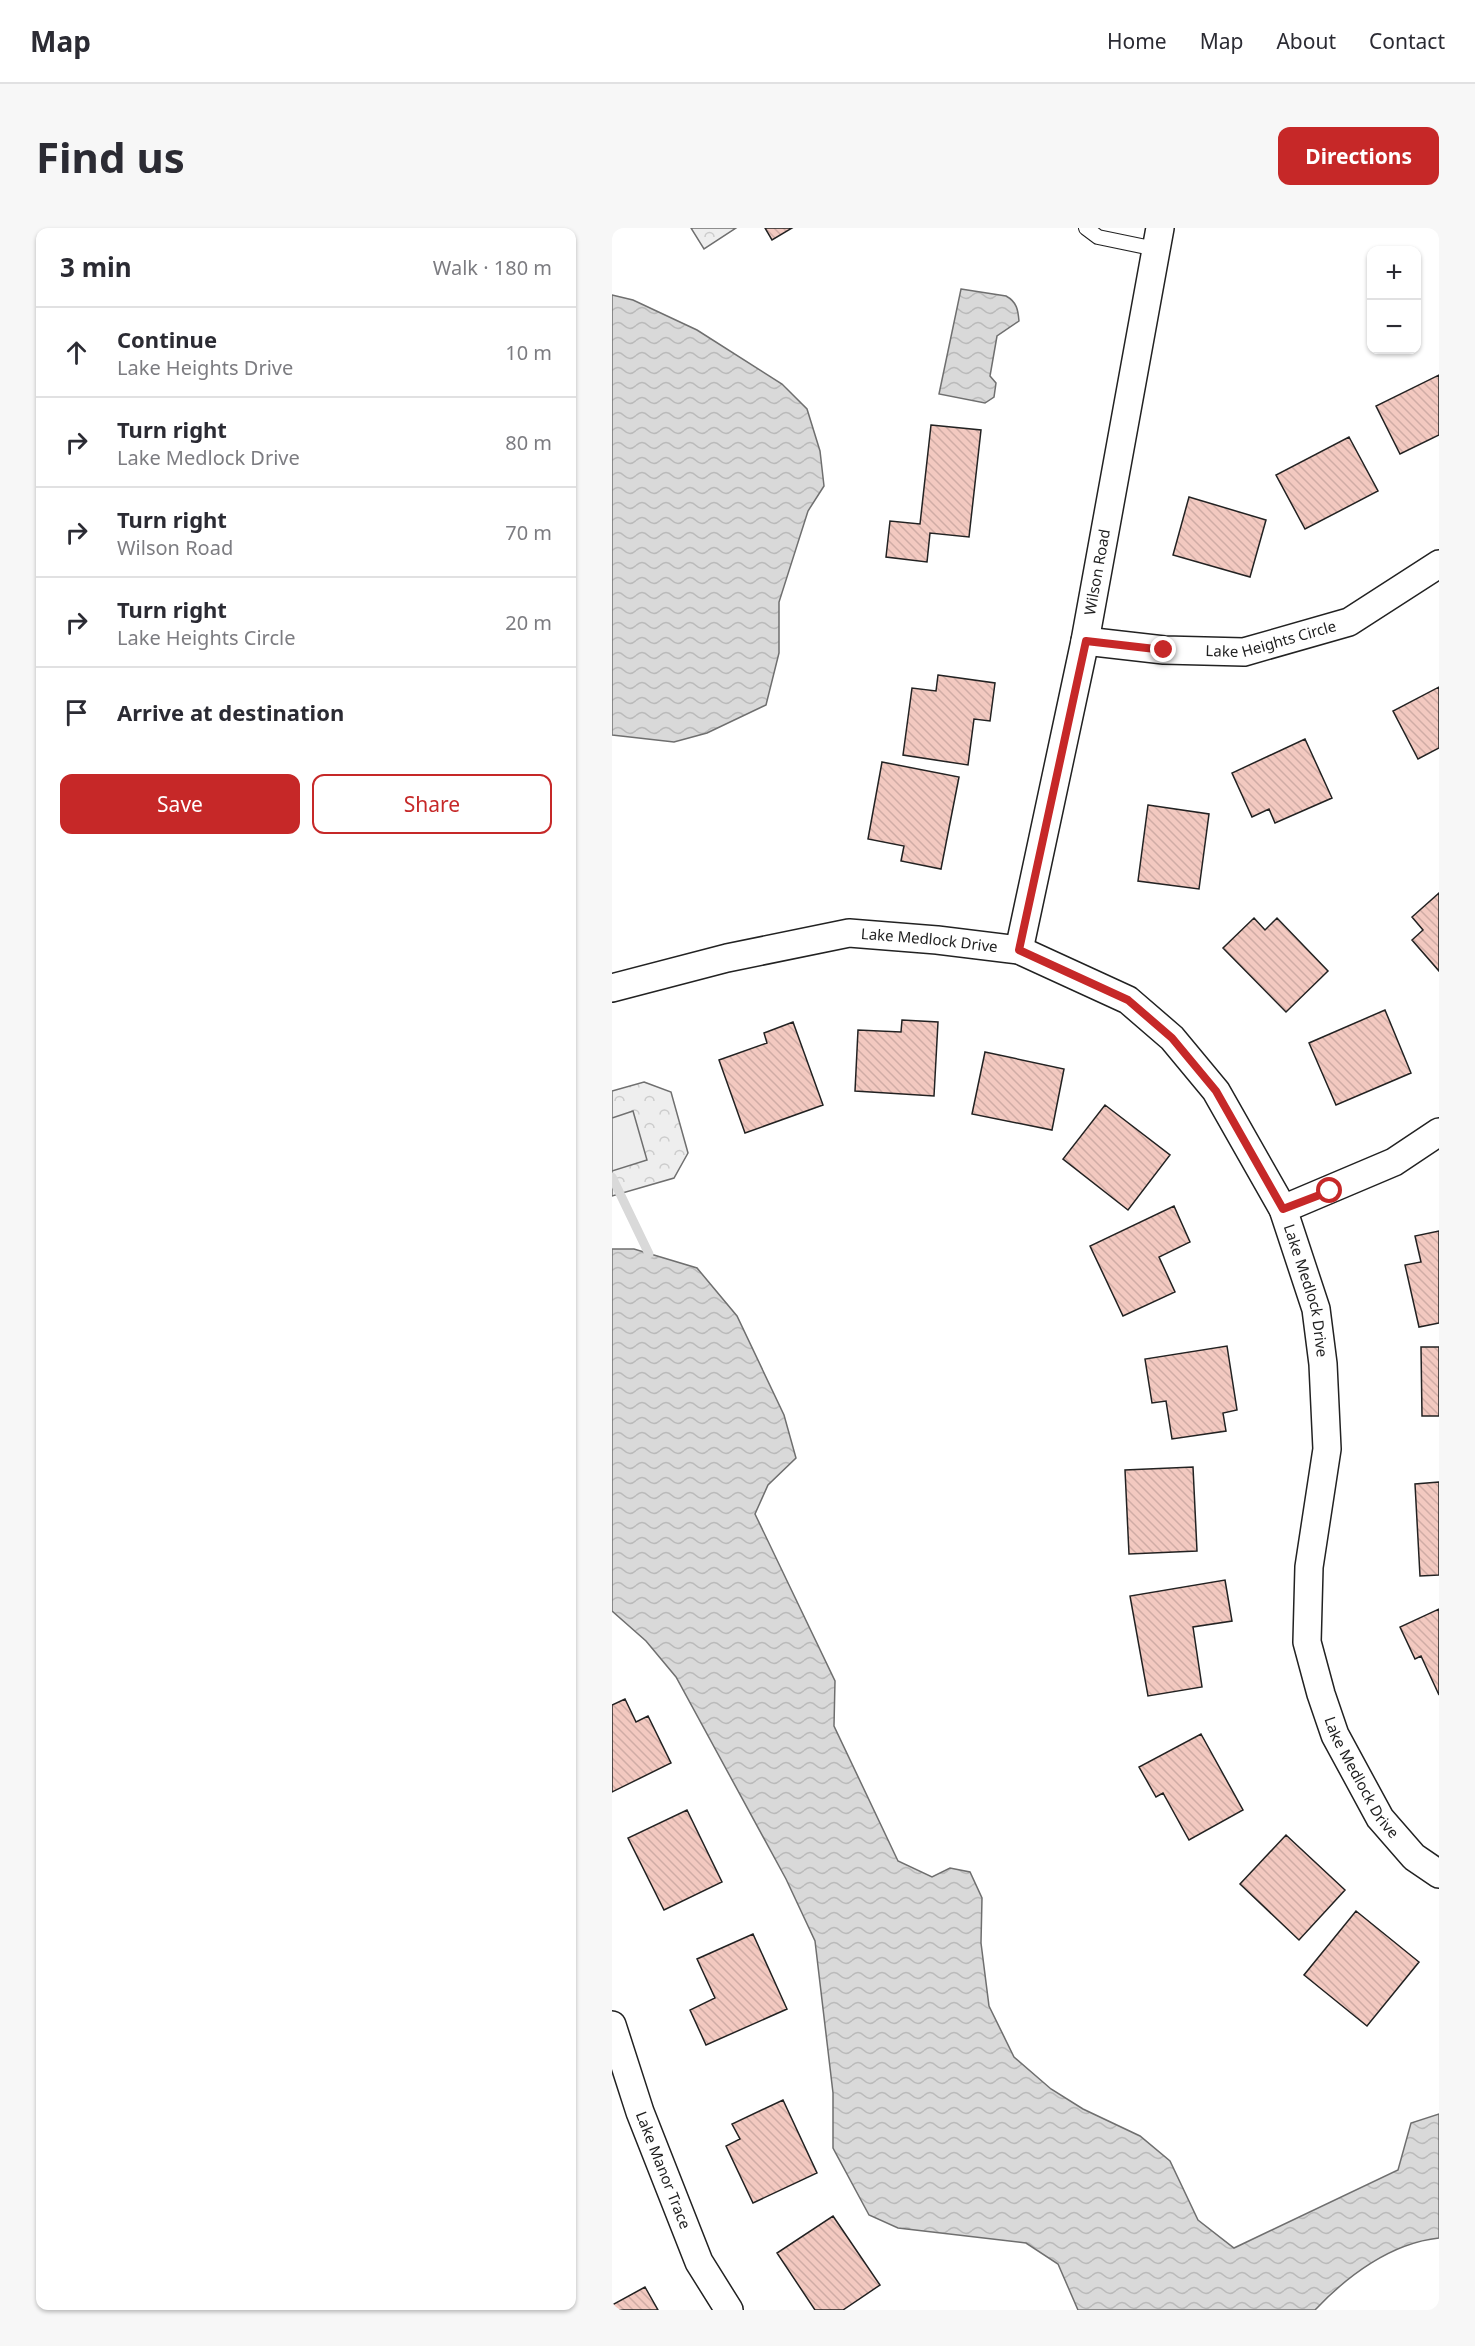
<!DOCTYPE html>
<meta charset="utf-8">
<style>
body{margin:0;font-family:"Noto Sans",sans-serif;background:#f7f7f7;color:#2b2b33}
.controls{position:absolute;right:18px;top:18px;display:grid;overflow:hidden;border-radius:12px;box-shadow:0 2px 4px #0004}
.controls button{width:54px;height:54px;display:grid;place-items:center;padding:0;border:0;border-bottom:2px solid #e1e1e2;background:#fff;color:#2b2b33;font:30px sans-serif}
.stop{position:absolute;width:18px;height:18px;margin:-14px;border:4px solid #c62828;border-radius:50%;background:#fff}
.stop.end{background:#c62828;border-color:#fff;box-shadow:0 2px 6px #0008}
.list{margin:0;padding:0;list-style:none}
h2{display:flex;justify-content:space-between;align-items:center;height:78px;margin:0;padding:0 24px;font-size:26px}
h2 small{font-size:20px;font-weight:400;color:#7c7c81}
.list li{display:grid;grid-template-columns:39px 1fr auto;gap:18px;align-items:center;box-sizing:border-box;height:90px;padding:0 24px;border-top:2px solid #e1e1e2}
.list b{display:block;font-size:22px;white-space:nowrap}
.list p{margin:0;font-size:20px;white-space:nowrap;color:#7c7c81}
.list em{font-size:20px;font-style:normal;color:#7c7c81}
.actions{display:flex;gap:12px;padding:18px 24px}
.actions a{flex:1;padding:14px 0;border:2px solid #c62828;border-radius:12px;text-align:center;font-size:21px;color:#c62828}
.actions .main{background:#c62828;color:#fff}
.icon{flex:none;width:33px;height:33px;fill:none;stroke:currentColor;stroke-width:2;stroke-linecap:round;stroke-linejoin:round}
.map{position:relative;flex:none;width:827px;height:2082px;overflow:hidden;border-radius:12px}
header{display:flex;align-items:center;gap:36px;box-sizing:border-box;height:84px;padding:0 30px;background:#fff;border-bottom:2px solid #e1e1e2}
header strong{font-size:28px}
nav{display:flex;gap:33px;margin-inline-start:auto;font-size:21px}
.intro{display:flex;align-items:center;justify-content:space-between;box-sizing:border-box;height:144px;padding:0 36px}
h1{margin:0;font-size:42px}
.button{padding:15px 27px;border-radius:12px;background:#c62828;color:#fff;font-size:21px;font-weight:700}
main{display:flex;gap:36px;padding:0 36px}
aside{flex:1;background:#fff;border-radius:12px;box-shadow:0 2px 4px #0004}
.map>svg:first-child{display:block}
.park{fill:url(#park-crowns);stroke:#6f6f6f;stroke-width:1.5}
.pitch{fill:#eee;stroke:#6f6f6f;stroke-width:1.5}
.water{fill:url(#water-waves);stroke:#6f6f6f;stroke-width:1.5}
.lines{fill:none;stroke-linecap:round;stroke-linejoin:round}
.stream{stroke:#d9d9d9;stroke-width:9}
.building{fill:url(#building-back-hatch);stroke:#222;stroke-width:1.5}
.service-casing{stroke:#222;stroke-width:16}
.minor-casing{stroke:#222;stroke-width:30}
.service{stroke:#fff;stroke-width:14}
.minor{stroke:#fff;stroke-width:27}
.route{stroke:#c62828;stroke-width:8}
.labels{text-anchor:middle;stroke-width:4.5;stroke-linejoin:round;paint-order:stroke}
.street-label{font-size:15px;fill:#222;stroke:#fff}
</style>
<header>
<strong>Map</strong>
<nav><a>Home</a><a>Map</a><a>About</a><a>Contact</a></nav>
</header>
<div class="intro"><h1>Find us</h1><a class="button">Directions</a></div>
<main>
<aside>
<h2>3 min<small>Walk · 180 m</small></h2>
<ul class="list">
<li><svg class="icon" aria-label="ahead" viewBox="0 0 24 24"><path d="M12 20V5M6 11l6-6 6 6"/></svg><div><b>Continue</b><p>Lake Heights Drive</p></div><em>10 m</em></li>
<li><svg class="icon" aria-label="right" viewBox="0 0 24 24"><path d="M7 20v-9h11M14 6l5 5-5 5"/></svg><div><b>Turn right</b><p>Lake Medlock Drive</p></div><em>80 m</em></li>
<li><svg class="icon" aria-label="right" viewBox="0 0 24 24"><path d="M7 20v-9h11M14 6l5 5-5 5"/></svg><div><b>Turn right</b><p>Wilson Road</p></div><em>70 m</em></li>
<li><svg class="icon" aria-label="right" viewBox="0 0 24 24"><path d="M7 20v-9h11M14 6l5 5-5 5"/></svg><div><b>Turn right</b><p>Lake Heights Circle</p></div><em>20 m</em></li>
<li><svg class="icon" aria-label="arrive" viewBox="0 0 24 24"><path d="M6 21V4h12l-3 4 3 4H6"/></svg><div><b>Arrive at destination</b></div></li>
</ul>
<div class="actions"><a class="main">Save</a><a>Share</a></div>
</aside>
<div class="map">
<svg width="827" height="2082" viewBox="0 0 827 2082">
<defs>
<pattern id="park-crowns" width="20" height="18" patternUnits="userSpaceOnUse" patternTransform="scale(1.5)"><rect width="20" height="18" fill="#eee"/><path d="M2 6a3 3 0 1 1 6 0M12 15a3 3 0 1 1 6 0" fill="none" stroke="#ccc"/></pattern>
<pattern id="water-waves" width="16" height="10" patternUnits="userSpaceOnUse" patternTransform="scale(1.5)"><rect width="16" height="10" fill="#d9d9d9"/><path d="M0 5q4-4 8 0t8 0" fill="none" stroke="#bababa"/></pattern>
<pattern id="building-back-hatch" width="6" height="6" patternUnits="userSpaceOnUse" patternTransform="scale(1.5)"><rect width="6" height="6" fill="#f3c9c0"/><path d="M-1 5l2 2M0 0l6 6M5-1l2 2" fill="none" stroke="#d0aca5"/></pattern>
</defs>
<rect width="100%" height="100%" fill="#fff"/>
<!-- park -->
<path class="park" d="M79,0h45l-32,21z
M32,854l27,10 17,61 -14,25 -62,18v-105z"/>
<!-- pitch -->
<path class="pitch" d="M21,883l14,49 -35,11v-53z"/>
<!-- water -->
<path class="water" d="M349,61l45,7c11,6 12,14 13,25l-22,15 -7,40 6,7 -2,14 -9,6 -46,-9z
M0,67l21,5 64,30 85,54 25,25 13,42 4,35 -16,25 -29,91v51l-13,52 -59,28 -33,9 -62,-7z
M0,1021h22l63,19 40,48 47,99 12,43 -28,27 -13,29 80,167 -1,45 64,135 34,16 18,-9 20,4 12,26 -1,45 8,63 25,51 37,32 32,20 57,27 30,25 28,59 36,28 164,-78 13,-47 28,-9v124c-48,5 -92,38 -124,72h-237l-20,-46 -32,-21 -128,-15 -29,-13 -36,-67v-55l-18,-152 -29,-62 -110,-202 -30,-36 -34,-30z"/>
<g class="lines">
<!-- stream -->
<path class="stream" d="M0,949l37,77"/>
</g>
<!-- building -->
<path class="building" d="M153,0h27l-20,12z
M827,147v60l-39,19 -24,-48z
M319,197l50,5 -12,107 -39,-4 -3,29 -41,-5 4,-36 30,3z
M737,209l29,54 -73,38 -29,-54z
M577,269l77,23 -16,57 -77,-22z
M326,447l57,8 -5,38 -16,-2 -6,46 -65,-10 9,-67 24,3z
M827,459v61l-21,11 -25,-48z
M693,511l27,59 -57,25 -6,-14 -17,8 -20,-44z
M270,534l77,15 -18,92 -40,-8 3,-15 -36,-7z
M536,577l61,9 -10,75 -61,-8z
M827,665v78l-27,-31 11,-10 -11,-13z
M642,690l11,12 12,-12 51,53 -42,41 -63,-64z
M773,782l26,63 -75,32 -27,-62z
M290,792l36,2 -4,74 -79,-5 3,-61 43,2z
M181,794l30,83 -78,28 -26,-73 48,-17 -3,-10z
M373,824l79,17 -12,61 -80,-16z
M493,877l65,50 -42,55 -65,-51z
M562,978l16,36 -31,15 16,35 -52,24 -33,-70z
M827,1003v92l-20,4 -14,-62 16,-3 -6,-26z
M615,1118l10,64 -14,3 3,18 -54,8 -6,-38 -14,2 -7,-44z
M809,1119h18v69h-17z
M581,1239l4,84 -68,3 -4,-84z
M827,1254v93l-19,1 -5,-92z
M613,1352l7,41 -39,6 9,60 -54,9 -18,-100z
M827,1381v86l-18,-39 -6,3 -15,-32z
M13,1471l11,23 12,-6 23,47 -59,29v-87z
M589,1506l42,76 -54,30 -26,-47 -7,4 -17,-30z
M75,1582l35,72 -58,28 -36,-72z
M674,1607l59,55 -46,50 -59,-56z
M744,1683l63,51 -52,64 -63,-51z
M141,1706l34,75 -81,36 -16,-35 25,-12 -18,-39z
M171,1872l34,73 -64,30 -27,-57 14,-7 -8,-15z
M221,1988l47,69 -37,25h-28l-38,-57z
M33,2059l13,23h-46v-5z"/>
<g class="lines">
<defs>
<path id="service" d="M474,0l12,9 58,12"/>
<g id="minor">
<path id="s1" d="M473,413l79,9 80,2 105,-30 90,-58"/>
<path id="s2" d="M407,722l66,-309 75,-413"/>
<path id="s3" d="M0,760l115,-30 122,-25 88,7 82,10 109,50 44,38 44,53 67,118 33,100 7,55 4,85 -18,118 -2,75 14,52 14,41 45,83 34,39 25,17"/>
<path d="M671,981l111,-47 45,-30"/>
<path id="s4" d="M0,1797l28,87 59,150 30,48"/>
</g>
</defs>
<!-- service casing -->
<use href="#service" class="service-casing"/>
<!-- minor casing -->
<use href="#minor" class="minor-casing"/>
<!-- service -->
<use href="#service" class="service"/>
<!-- minor -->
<use href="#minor" class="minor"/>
</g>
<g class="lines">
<!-- route -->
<path class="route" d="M552,422l-78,-9 -67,309 109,50 44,38 44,53 67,118 47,-18"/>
</g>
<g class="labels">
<!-- street labels -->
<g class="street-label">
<text dy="5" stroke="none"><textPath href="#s2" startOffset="386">Wilson Road</textPath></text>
<text dy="5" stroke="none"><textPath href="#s1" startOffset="188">Lake Heights Circle</textPath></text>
<text dy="5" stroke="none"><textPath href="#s3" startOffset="324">Lake Medlock Drive</textPath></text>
<text dy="5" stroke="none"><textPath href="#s3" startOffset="882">Lake Medlock Drive</textPath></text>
<text dy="5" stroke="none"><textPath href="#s3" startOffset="1384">Lake Medlock Drive</textPath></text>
<text dy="5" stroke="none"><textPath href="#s4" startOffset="154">Lake Manor Trace</textPath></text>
</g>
</g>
</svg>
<div class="controls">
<button>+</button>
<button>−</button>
</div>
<div class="stop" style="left:718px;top:963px"></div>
<div class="stop end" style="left:552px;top:422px"></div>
</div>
</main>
